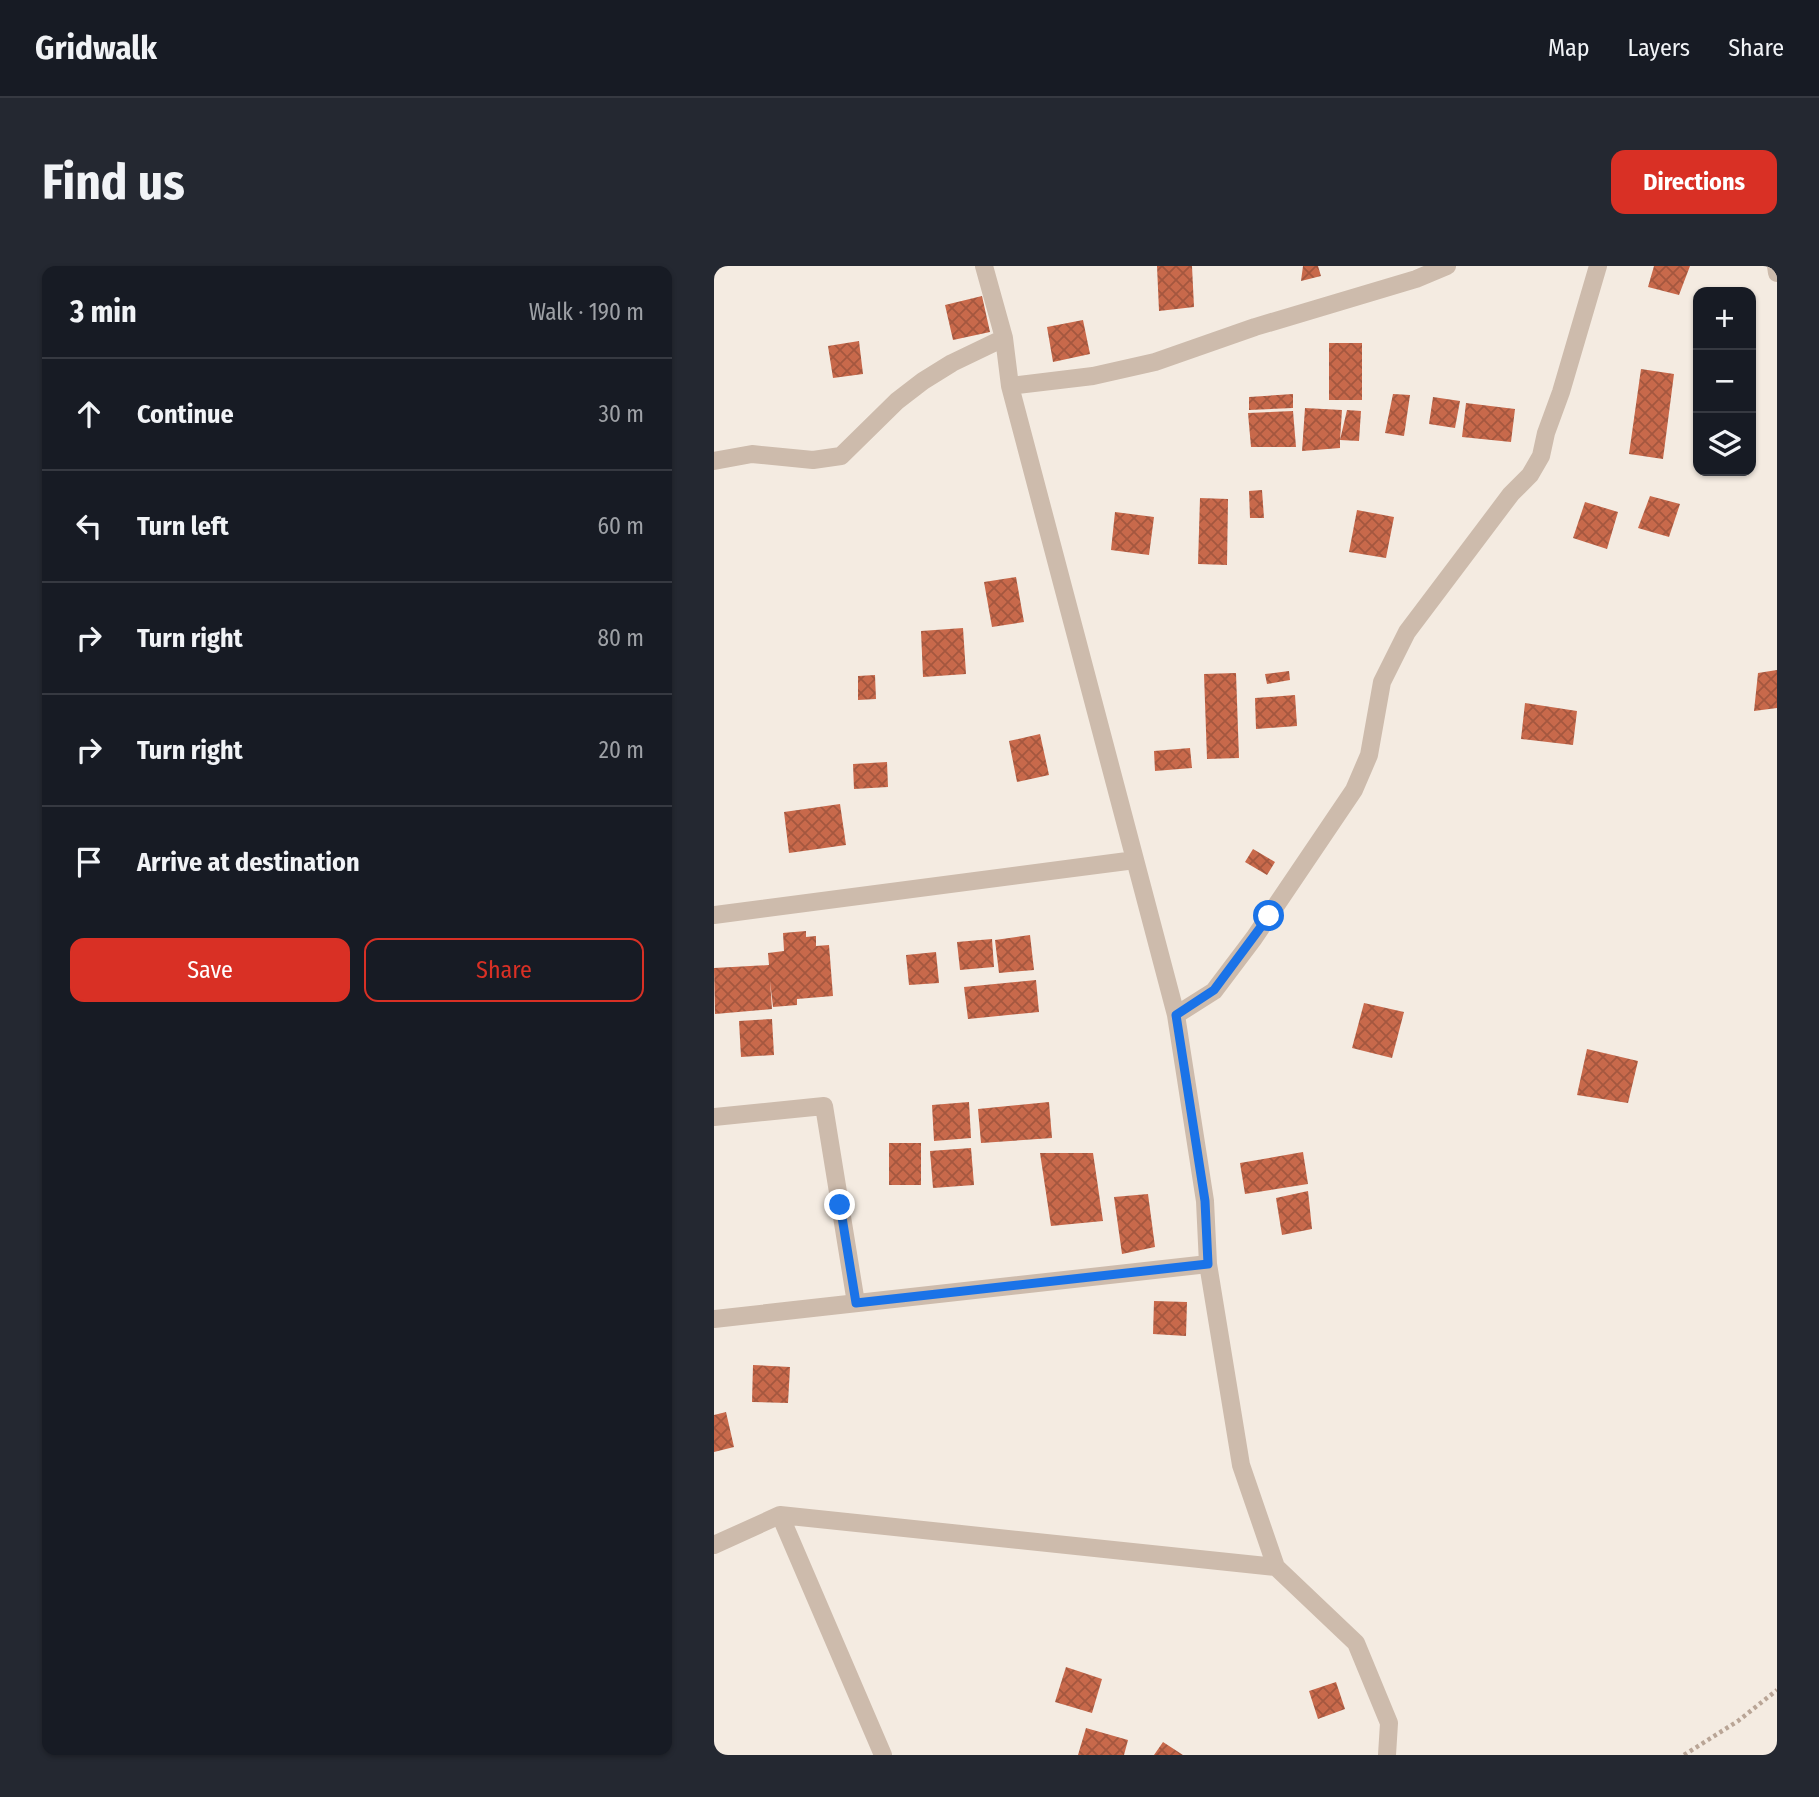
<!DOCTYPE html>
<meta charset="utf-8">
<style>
body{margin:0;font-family:"Fira Sans Condensed",sans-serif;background:#242831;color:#f1f3f6}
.controls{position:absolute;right:21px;top:21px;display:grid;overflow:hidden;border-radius:14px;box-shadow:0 2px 5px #0004}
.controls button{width:63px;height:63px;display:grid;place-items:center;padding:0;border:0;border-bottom:2px solid #363941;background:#171b24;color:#f1f3f6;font:35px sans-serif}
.stop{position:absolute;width:21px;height:21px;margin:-16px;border:5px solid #1a73e8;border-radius:50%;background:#fff}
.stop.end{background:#1a73e8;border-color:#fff;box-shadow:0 2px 7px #0008}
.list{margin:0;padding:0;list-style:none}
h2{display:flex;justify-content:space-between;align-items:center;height:91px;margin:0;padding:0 28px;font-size:30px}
h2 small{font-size:23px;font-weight:400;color:#9ea1a6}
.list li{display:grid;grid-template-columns:46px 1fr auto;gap:21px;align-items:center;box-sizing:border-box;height:112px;padding:0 28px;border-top:2px solid #363941}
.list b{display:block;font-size:26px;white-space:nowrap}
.list em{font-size:23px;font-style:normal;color:#9ea1a6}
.actions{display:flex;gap:14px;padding:21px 28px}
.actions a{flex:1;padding:16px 0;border:2px solid #d93025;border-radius:14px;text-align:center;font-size:24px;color:#d93025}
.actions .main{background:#d93025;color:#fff}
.icon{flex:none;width:38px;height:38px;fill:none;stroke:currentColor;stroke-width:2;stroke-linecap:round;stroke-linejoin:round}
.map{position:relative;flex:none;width:1063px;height:1489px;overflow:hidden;border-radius:14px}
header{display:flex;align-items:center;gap:42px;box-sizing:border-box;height:98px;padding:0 35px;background:#171b24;border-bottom:2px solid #363941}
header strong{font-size:33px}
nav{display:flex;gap:38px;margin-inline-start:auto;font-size:24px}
.intro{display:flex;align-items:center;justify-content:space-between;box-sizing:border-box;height:168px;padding:0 42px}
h1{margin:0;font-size:49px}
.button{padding:18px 32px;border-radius:14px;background:#d93025;color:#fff;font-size:24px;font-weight:700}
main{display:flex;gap:42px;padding:0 42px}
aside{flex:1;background:#171b24;border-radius:14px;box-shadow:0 2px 5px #0004}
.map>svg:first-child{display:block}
.building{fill:url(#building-cross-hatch)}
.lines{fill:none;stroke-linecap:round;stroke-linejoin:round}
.path{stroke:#b9a596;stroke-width:4.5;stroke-dasharray:3.5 3.5;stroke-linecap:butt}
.minor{stroke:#cdbbac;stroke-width:18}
.route{stroke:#1a73e8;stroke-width:9}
</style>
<header>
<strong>Gridwalk</strong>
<nav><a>Map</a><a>Layers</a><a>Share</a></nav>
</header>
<div class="intro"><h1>Find us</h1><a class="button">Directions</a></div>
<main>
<aside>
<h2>3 min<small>Walk · 190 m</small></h2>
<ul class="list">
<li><svg class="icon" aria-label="ahead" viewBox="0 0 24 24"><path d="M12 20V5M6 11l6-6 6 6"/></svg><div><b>Continue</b></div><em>30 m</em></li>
<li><svg class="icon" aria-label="left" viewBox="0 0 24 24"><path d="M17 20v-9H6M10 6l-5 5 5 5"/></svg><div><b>Turn left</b></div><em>60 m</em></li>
<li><svg class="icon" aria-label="right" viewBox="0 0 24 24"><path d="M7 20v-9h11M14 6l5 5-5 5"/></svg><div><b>Turn right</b></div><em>80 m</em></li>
<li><svg class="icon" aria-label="right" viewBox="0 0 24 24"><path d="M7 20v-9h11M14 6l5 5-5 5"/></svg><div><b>Turn right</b></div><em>20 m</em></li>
<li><svg class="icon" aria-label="arrive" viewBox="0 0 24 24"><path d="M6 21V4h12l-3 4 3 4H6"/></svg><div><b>Arrive at destination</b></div></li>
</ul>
<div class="actions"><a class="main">Save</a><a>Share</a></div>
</aside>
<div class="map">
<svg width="1063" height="1489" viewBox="0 0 1063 1489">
<defs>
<pattern id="building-cross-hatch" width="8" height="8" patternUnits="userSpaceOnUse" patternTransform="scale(1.75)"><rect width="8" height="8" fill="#c8694b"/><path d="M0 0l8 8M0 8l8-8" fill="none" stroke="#a4573f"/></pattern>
</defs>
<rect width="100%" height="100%" fill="#f4ebe1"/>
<!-- building -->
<path class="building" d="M443,0h35l2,41 -35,4z
M589,0h15l3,10 -20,5z
M940,0h36l-11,29 -31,-8z
M268,30l8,36 -37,8 -8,-35z
M369,54l7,34 -37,8 -6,-35z
M145,75l4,33 -30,4 -5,-32z
M615,77h33v57h-33z
M927,103l33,5 -11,85 -34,-5z
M579,128v14l-44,2v-13z
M679,128l17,1 -6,41 -19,-3z
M719,131l27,4 -5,27 -26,-4z
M752,137l49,6 -4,33 -49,-5z
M591,142l37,2 -2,30 7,-30 14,1 -2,30 -19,-1v8l-38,3z
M579,145l3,36h-45l-3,-34z
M548,224l2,28h-14l-1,-27z
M936,230l30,8 -11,33 -31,-9z
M486,232l28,1 -1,66 -29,-1z
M871,236l33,10 -11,37 -34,-11z
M643,244l37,7 -8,41 -37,-6z
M401,246l39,5 -5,38 -38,-5z
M302,311l8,45 -32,5 -8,-45z
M249,362l3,46 -43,3 -2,-46z
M1063,404v38l-23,3 4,-38z
M575,405l1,9 -23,4 -2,-10z
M522,407l3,85 -32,1 -3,-85z
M161,409l1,24 -18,1v-24z
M581,429l2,31 -41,3 -1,-31z
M811,437l52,8 -4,34 -52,-6z
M326,468l9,41 -32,7 -8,-41z
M476,482l2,20 -37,3 -1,-20z
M173,496l1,25 -34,2 -1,-25z
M126,538l6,41 -57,8 -5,-41z
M539,583l22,13 -8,13 -22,-13z
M92,665v6l10,-1v10l13,-1 4,51 -36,3v6l-24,2 -3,-26 2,28 -57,5 -1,-46 55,-3 -1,-12 16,-2 -1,-18z
M316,669l4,35 -35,3 -4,-33z
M278,673l2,28 -34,3 -3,-28z
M222,686l3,31 -30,2 -3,-30z
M322,714l3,32 -71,7 -4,-32z
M650,737l40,9 -12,46 -40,-10z
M58,753l2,36 -33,2 -2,-36z
M873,783l51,12 -10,42 -51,-8z
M255,836l2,36 -37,3 -2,-36z
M335,836l3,36 -71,5 -3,-34z
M175,877h32v42h-32z
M257,882l3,37 -41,3 -3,-37z
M589,886l5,32 -63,10 -5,-31z
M326,887h53l10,68 -52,5z
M594,925l4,38 -30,6 -6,-37z
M434,928l7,53 -33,7 -8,-57z
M440,1035l33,1 -1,34 -33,-2z
M39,1099l37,2 -2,36 -36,-1z
M12,1146l8,35 -20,5v-37z
M352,1401l36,12 -10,34 -37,-11z
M622,1416l9,27 -27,10 -9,-28z
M372,1462l42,12 -4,15h-46z
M449,1476l20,13h-29z"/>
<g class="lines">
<!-- path -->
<path class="path" d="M970,1489l54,-34 39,-31"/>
<!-- minor -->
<path class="minor" d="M270,0l20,72 6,48 166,629 29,186 3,63 33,201 35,102 80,76 33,80 -2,32
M1062,0l1,7
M296,120l83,-10 62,-14 100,-35 161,-48 31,-13
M0,195l38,-7 61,6 28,-4 56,-55 26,-20 29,-18 52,-25
M0,649l421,-55
M462,749l38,-24 40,-53 100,-148 15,-35 13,-73 25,-50 104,-138 19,-19 11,-19 5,-23 15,-41 37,-126
M0,851l110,-11 32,197
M0,1053l494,-55
M66,1249l496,52
M0,1279l66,-30 103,240"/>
</g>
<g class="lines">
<!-- route -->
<path class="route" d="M126,939l16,98 352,-39 -3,-63 -29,-186 38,-25 55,-74"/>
</g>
</svg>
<div class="controls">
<button>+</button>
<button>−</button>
<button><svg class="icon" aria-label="layers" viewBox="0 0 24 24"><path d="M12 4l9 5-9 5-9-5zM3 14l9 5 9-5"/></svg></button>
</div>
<div class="stop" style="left:555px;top:650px"></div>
<div class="stop end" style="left:126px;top:939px"></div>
</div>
</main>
